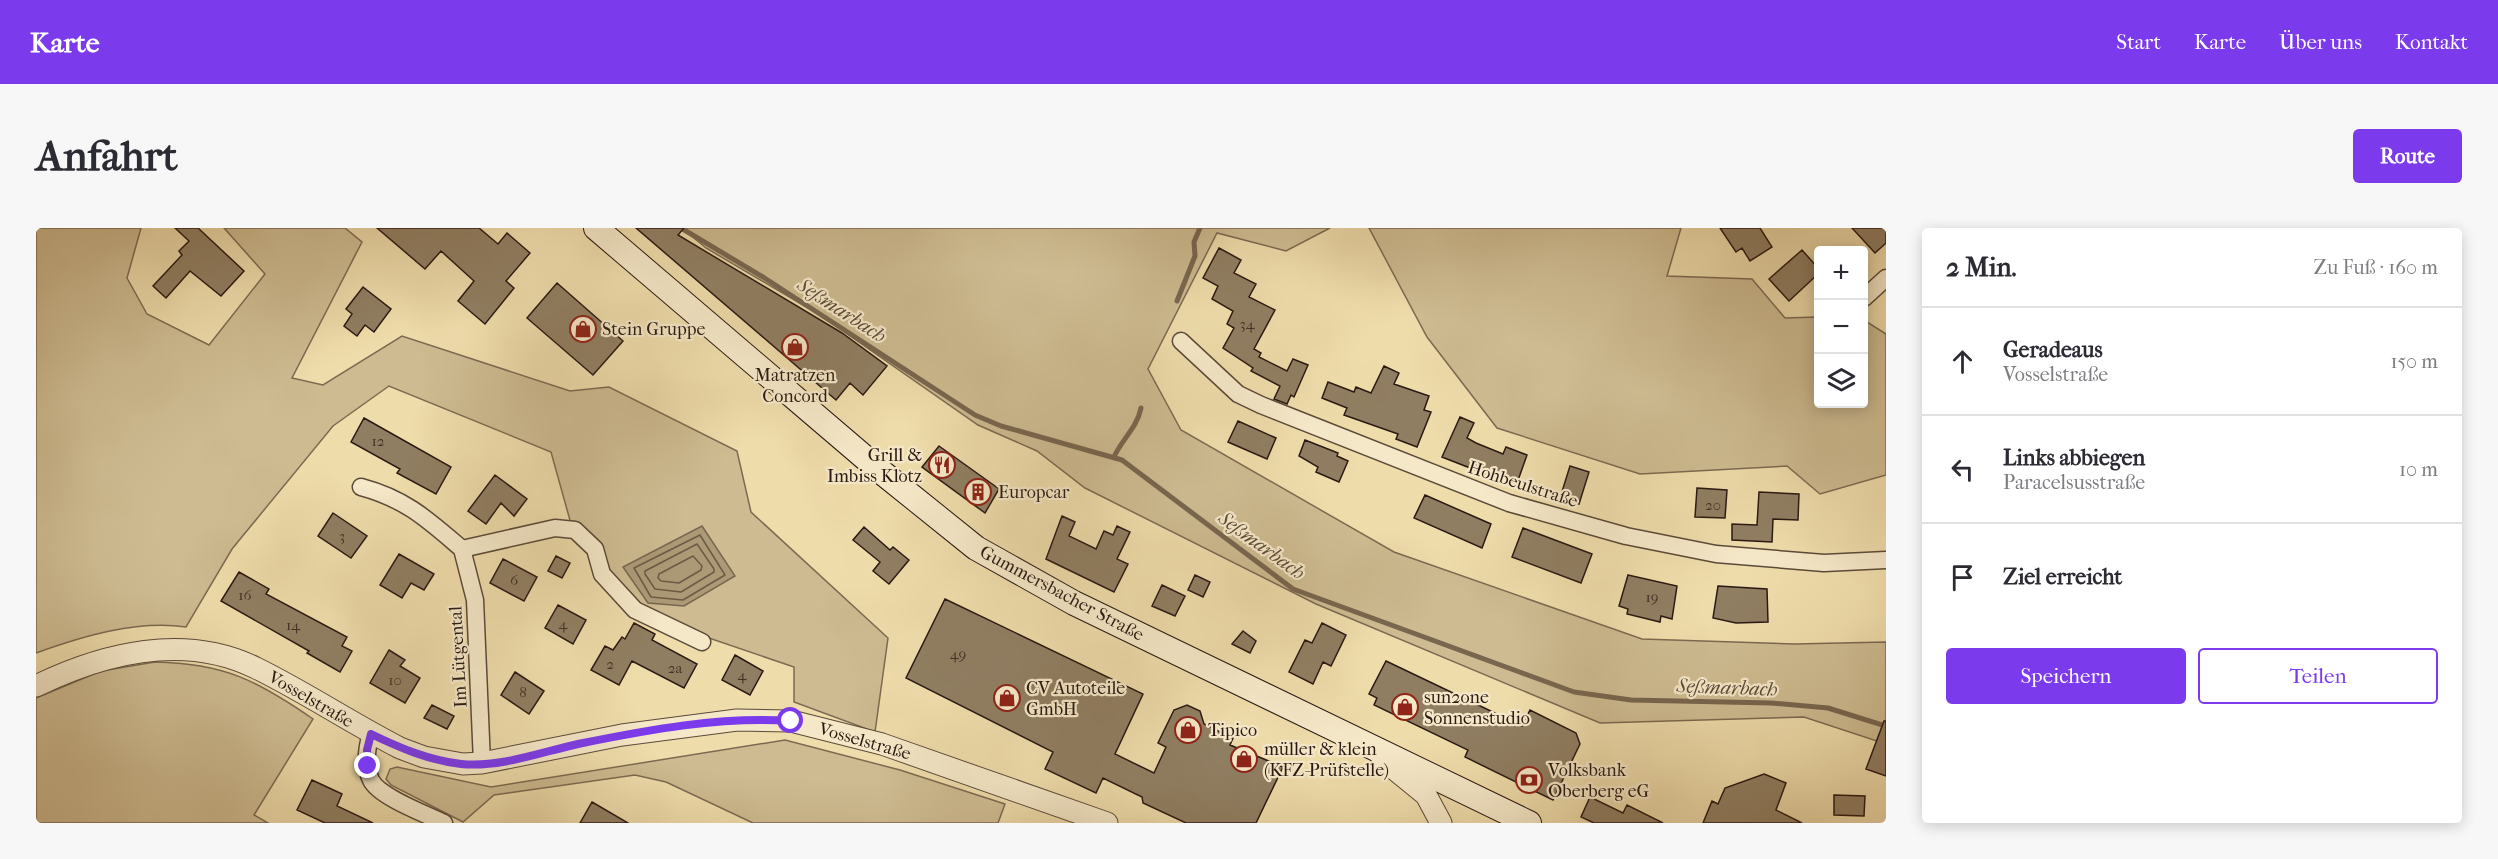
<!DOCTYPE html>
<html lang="de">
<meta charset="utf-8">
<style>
body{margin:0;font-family:"IM FELL French Canon",serif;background:#f7f7f7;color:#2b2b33}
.controls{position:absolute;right:18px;top:18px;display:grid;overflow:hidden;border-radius:6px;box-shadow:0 3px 15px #0003}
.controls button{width:54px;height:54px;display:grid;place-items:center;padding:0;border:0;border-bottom:2px solid #e1e1e2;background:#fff;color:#2b2b33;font:30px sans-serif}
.stop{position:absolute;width:18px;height:18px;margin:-14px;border:4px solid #7c3aed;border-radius:50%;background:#fff}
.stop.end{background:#7c3aed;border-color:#fff;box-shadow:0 2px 6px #0008}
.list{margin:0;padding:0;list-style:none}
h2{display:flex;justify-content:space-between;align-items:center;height:78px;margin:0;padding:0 24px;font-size:26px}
h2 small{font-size:20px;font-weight:400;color:#7c7c81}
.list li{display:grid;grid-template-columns:39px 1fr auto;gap:18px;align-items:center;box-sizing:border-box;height:108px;padding:0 24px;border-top:2px solid #e1e1e2}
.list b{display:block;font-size:22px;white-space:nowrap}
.list p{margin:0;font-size:20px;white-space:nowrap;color:#7c7c81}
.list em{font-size:20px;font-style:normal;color:#7c7c81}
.actions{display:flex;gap:12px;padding:18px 24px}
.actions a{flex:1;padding:14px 0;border:2px solid #7c3aed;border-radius:6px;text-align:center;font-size:21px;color:#7c3aed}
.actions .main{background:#7c3aed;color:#fff}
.icon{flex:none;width:33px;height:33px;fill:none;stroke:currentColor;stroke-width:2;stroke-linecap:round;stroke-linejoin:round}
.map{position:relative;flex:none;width:1850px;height:595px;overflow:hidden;border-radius:6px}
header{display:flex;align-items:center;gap:36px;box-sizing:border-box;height:84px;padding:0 30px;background:#7c3aed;color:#fff}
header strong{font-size:28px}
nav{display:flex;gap:33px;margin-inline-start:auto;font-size:21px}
.intro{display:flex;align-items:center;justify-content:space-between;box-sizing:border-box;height:144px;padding:0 36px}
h1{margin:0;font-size:42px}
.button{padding:15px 27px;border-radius:6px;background:#7c3aed;color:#fff;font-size:21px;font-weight:700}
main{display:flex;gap:36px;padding:0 36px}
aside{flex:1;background:#fff;border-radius:6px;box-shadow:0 3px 15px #0003}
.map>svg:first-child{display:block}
.green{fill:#cebb91;stroke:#7c6a52;stroke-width:1.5}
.water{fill:#ac9a77;stroke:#78664f;stroke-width:1.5}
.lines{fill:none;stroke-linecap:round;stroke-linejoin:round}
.shore{stroke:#6b5a45;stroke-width:1.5}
.stream{stroke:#78664f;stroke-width:5}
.building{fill:#907e62;stroke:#2a1913;stroke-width:1.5}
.minor-casing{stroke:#5b4a39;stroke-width:19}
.tertiary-casing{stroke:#5b4a39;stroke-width:23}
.secondary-casing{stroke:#2a1913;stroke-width:26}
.minor{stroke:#f5e8c8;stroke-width:16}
.tertiary{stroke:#f5e8c8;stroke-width:21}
.secondary{stroke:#f5e8c8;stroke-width:24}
.route{stroke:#7c3aed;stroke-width:8}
.labels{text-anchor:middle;stroke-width:4.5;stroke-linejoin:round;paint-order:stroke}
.number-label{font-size:15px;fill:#443227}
.poi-label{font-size:18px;fill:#2a1913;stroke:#f5e8c8;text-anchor:start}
.street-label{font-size:18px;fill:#2a1913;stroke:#f5e8c8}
.water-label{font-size:20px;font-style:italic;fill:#5e4d3b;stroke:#f5e8c8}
</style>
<header>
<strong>Karte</strong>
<nav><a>Start</a><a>Karte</a><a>Über uns</a><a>Kontakt</a></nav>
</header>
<div class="intro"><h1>Anfahrt</h1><a class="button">Route</a></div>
<main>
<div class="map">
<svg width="1850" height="595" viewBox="0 0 1850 595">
<rect width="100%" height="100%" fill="#efdcab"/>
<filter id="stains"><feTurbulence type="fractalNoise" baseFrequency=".00333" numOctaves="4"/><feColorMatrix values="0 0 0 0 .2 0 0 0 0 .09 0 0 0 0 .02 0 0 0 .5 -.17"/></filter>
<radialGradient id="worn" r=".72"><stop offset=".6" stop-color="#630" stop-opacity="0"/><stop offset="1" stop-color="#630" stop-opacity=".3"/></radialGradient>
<!-- green -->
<path class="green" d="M0,0h105l-14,50 20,36 62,31 56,-71 -41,-46h121l17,14 -70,136 31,7 79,-49 168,55 39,-4 128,64 14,61 137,126 -13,94 -81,-30v-35l-88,-30 -67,-29 -68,-84 -20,-72 -162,-66 -56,40 -101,123 -46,78c-50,-7 -103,9 -150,26z
M646,0h648l-44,23 -69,-18 -69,136 33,61 213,122 248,87 153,5 91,-2v102l-82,-27 -204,6 -284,-119 -231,-116 -48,-37 -59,-26 -158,-110 -114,-67z
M1333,0h312l-14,48 85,3 33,39 33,-1v87h46v-84l22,14v141l-66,19 -33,-28 -147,8 -143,-46 -70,-91z
M119,434c69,1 103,19 158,57l-59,96 14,8h-232v-125l65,-27z
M749,512l115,30 105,34 -7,19h-245l-87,-41 -31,-7 -141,20 -31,27 -72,-37 -5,-6 4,-10 7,-2 94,20z"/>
<!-- water -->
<path class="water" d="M666,298l33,50 -51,30 -36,-3 -25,-36z"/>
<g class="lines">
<!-- shore -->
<path class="shore" d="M664,307l25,40 -42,25 -32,-3 -17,-29z
M661,316l17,25v3l-33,20 -26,-3 -10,-15v-3z
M657,328l9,10 -1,4 -22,13 -18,-2 -3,-3 1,-4z"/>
<!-- stream -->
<path class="stream" d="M645,0l82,49 212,138 26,11 121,34 171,129 281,103 57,8 140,3 57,5 58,18
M1141,73l18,-45 -1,-14 6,-14
M1078,229c8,-18 23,-29 27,-49"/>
</g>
<!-- building -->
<path class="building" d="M139,0h23l46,43 -23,25 -31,-25 -24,27 -13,-12 29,-31 -3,-4 10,-10z
M341,0h102l19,16 9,-11 23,20 -24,28 8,7 -29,36 -27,-23 16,-20 -33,-30 -16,18z
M600,0h48l-6,7 164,98 45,33 -24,29 -13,-12 -14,17z
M1684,0h40l12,19 -22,14 -8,-13 -6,4z
M1816,0h34v15l-11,10z
M1183,20l22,12 -7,13 22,11 -7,13 26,13 -21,39 7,4 -2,4 28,14 6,-12 15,6 -14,32 -3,-2 -4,9 -13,-5 6,-13 -29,-15 2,-3 -30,-20 11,-20 -7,-4 6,-13 -21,-12 6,-13 -15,-8z
M1766,22l16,18v6l-29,27 -20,-22z
M521,55l66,58 -30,34 -66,-57z
M327,59l28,22 -17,23 -9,-7 -8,11 -13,-10 8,-12 -6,-5z
M1348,138l15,7 -5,11 35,12 -5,14 7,2 -14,35 -21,-8 2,-5 -54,-19 3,-7 -25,-10 6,-16 26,10 2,-5 15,6z
M1424,189l14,6 -7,15 9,5 27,11 3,-7 21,8 -11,31 -74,-29z
M328,190l87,49 -15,27 -39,-21 3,-4 -49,-27z
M1202,193l38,17 -9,21 -39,-17z
M1269,212l33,13 -1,3 11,5 -9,21 -23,-10 2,-5 -19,-11z
M903,218l60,43 -14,24 -63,-46z
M1534,238l19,6 -10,32 -19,-6z
M459,247l32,24 -13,17 -13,-13 -15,21 -18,-13z
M1661,260l30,2 -2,28 -30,-1z
M1723,264l40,2 -1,26 -25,-1 -1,23 -40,-2v-16l25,1z
M1389,267l66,29 -9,24 -68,-30z
M297,285l34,23 -16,22 -33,-22z
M1026,288l13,6 -6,14 27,13 8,-18 9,4 4,-9 13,6 -13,27 11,5 -14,28 -68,-33z
M828,299l26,23 3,-3 16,13 -20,24 -16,-13 7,-9 -27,-22z
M1487,300l69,26 -11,29 -69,-26z
M363,326l35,20 -10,16 -13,-7 -9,15 -22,-13z
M520,328l14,7 -8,15 -14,-7z
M467,331l34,18 -13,24 -34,-18z
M203,344l30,17 -3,5 81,43 -5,9 10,5 -12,21 -33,-19 2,-2 -88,-50z
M1159,347l15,7 -7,15 -15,-7z
M1592,347l49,11 -5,33 -11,-3 -1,6 -33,-8 1,-5 -9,-3z
M1126,357l23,11 -10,20 -23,-10z
M1682,358l49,3 1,33 -32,1 -23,-5z
M909,371l198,95 -28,60 39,19 12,-26 -8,-4 16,-33 13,-5 13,6 4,13 29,14 -3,7 53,22 -27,56h-70l-43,-20 -1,-6 -39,-19 -7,15 -51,-24 8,-17 -147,-74z
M522,377l28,15 -13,24 -28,-16z
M598,395l21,11 -3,6 45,24 -13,24 -52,-27 -13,24 -28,-15 14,-24 8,4 9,-13 3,2z
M1286,395l24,12 -15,31 -8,-4 -10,22 -24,-12 16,-32 7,3z
M1207,403l13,10 -6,12 -18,-9z
M353,422l16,10 -5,6 20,12 -15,25 -35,-20z
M699,427l28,16 -13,24 -28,-15z
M1350,433l136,65 8,-16 46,23 4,11 -27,56 -88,-43 3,-7 -94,-45 3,-7 -8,-4z
M479,444l29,19 -15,23 -28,-19z
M396,477l22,11 -7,13 -23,-11z
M1848,493h2v55l-20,-7z
M1728,546l22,9 -10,27 26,13h-99l9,-22 6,3 7,-16z
M276,552l30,14 -5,12 36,17h-48l-28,-13z
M1798,567l31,1 -1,20 -30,-1z
M1554,569l33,16 4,-8 36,18h-69l-13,-6z
M556,574l36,21h-48z"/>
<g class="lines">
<defs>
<path id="minor" d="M1828,70l22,-20
M1145,113l57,53 23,11 248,98 117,33 90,18 108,9 62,-3
M325,259c45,12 67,33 101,62
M335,505c-4,14 -7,33 0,47 8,17 55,34 73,43
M446,535l-7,-163 -13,-51 93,-21 20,2 20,19 7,25 33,36 67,32"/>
<path id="tertiary" d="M0,458c68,-33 149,-53 220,-18 49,24 95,55 144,80l24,9 39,7 19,-1 140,-28 115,-15 54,1 91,23 225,79
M1346,531l44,36 15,28"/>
<path id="secondary" d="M560,0l288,246 92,74 98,55 455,220"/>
</defs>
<!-- minor casing -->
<use href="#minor" class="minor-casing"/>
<!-- tertiary casing -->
<use href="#tertiary" class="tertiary-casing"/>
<!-- secondary casing -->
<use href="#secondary" class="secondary-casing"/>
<!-- minor -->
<use href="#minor" class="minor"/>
<!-- tertiary -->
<use href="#tertiary" class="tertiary"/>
<!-- secondary -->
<use href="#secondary" class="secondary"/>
</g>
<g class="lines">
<!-- route -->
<path class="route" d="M332,538l-1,-16 4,-16c29,14 57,26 90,30 38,4 81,-12 117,-20 69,-14 143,-28 213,-23"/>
</g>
<!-- icons -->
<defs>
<symbol id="shop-ring" viewBox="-11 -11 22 22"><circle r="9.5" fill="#f5e8c8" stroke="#8f2418" stroke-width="1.5"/><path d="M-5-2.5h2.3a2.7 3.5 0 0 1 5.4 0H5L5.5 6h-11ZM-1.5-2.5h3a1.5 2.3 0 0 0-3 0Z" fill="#8f2418"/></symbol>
<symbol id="restaurant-ring" viewBox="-11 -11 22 22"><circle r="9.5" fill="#f5e8c8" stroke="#8f2418" stroke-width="1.5"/><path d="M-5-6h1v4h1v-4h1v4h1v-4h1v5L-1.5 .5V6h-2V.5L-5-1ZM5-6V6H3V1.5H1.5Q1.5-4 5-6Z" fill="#8f2418"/></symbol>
<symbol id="building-ring" viewBox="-11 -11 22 22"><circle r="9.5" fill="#f5e8c8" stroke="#8f2418" stroke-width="1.5"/><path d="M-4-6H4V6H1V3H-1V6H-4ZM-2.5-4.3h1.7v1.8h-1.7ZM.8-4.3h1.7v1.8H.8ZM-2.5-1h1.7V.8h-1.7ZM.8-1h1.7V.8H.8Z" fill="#8f2418"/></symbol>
<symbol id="bank-ring" viewBox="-11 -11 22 22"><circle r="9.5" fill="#f5e8c8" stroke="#8f2418" stroke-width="1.5"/><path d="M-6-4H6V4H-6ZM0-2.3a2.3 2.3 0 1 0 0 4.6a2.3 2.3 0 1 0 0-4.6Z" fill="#8f2418"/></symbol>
</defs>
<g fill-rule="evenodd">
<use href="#shop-ring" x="532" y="86" width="30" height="30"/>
<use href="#shop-ring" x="744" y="104" width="30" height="30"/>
<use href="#restaurant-ring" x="891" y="222" width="30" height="30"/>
<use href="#building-ring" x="927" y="249" width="30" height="30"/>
<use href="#shop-ring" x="956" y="455" width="30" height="30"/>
<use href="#shop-ring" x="1354" y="464" width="30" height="30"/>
<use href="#shop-ring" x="1137" y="487" width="30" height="30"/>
<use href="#shop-ring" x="1193" y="516" width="30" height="30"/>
<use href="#bank-ring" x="1478" y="537" width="30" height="30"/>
</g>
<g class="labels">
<!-- number labels -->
<g class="number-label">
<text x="1211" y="101">34</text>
<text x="342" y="218">12</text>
<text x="1677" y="282">20</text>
<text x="306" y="313">3</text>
<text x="478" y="357">6</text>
<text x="209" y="372">16</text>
<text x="1616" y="374">19</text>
<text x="527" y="401">4</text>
<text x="257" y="402">14</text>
<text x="922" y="431">49</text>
<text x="574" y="441">2</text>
<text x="639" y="445">2a</text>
<text x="706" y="452">4</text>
<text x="359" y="457">10</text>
<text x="487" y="469">8</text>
</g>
<!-- poi labels -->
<g class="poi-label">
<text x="566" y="107">Stein Gruppe</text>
<text x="759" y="153" text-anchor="middle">Matratzen<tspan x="759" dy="21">Concord</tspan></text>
<text x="886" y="233" text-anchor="end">Grill &amp;<tspan x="886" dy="21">Imbiss Klotz</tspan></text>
<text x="962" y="270">Europcar</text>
<text x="990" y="466">CV Autoteile<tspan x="990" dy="21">GmbH</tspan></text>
<text x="1388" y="475">sun2one<tspan x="1388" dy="21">Sonnenstudio</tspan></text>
<text x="1172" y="508">Tipico</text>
<text x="1228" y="527">müller &amp; klein<tspan x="1228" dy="21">(KFZ-Prüfstelle)</tspan></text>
<text x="1512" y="548">Volksbank<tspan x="1512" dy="21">Oberberg eG</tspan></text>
</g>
<!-- street labels -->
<g class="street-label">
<text transform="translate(1487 256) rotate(18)" y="6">Hohbeulstraße</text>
<text transform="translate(1026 365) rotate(28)" y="6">Gummersbacher Straße</text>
<text transform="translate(422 429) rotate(-93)" y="6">Im Lütgental</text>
<text transform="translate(275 471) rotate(30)" y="6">Vosselstraße</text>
<text transform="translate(829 513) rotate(16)" y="6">Vosselstraße</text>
</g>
<!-- water labels -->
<g class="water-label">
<text transform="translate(806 82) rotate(33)" y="7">Seßmarbach</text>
<text transform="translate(1226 317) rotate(36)" y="7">Seßmarbach</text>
<text transform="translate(1691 459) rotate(2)" y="7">Seßmarbach</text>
</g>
</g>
<rect width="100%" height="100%" filter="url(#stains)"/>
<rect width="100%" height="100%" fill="url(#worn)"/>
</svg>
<div class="controls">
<button>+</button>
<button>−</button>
<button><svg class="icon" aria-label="layers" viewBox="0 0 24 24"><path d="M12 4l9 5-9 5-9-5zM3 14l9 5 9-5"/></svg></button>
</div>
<div class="stop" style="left:755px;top:493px"></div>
<div class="stop end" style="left:332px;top:538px"></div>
</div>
<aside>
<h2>2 Min.<small>Zu Fuß · 160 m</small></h2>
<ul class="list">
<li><svg class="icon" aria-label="ahead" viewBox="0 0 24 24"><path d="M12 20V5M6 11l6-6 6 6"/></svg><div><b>Geradeaus</b><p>Vosselstraße</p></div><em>150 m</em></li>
<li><svg class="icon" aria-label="left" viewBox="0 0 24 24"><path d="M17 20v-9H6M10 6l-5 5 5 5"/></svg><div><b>Links abbiegen</b><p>Paracelsusstraße</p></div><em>10 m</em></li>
<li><svg class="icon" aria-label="arrive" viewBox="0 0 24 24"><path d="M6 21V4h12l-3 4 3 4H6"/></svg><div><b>Ziel erreicht</b></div></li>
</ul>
<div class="actions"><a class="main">Speichern</a><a>Teilen</a></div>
</aside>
</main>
